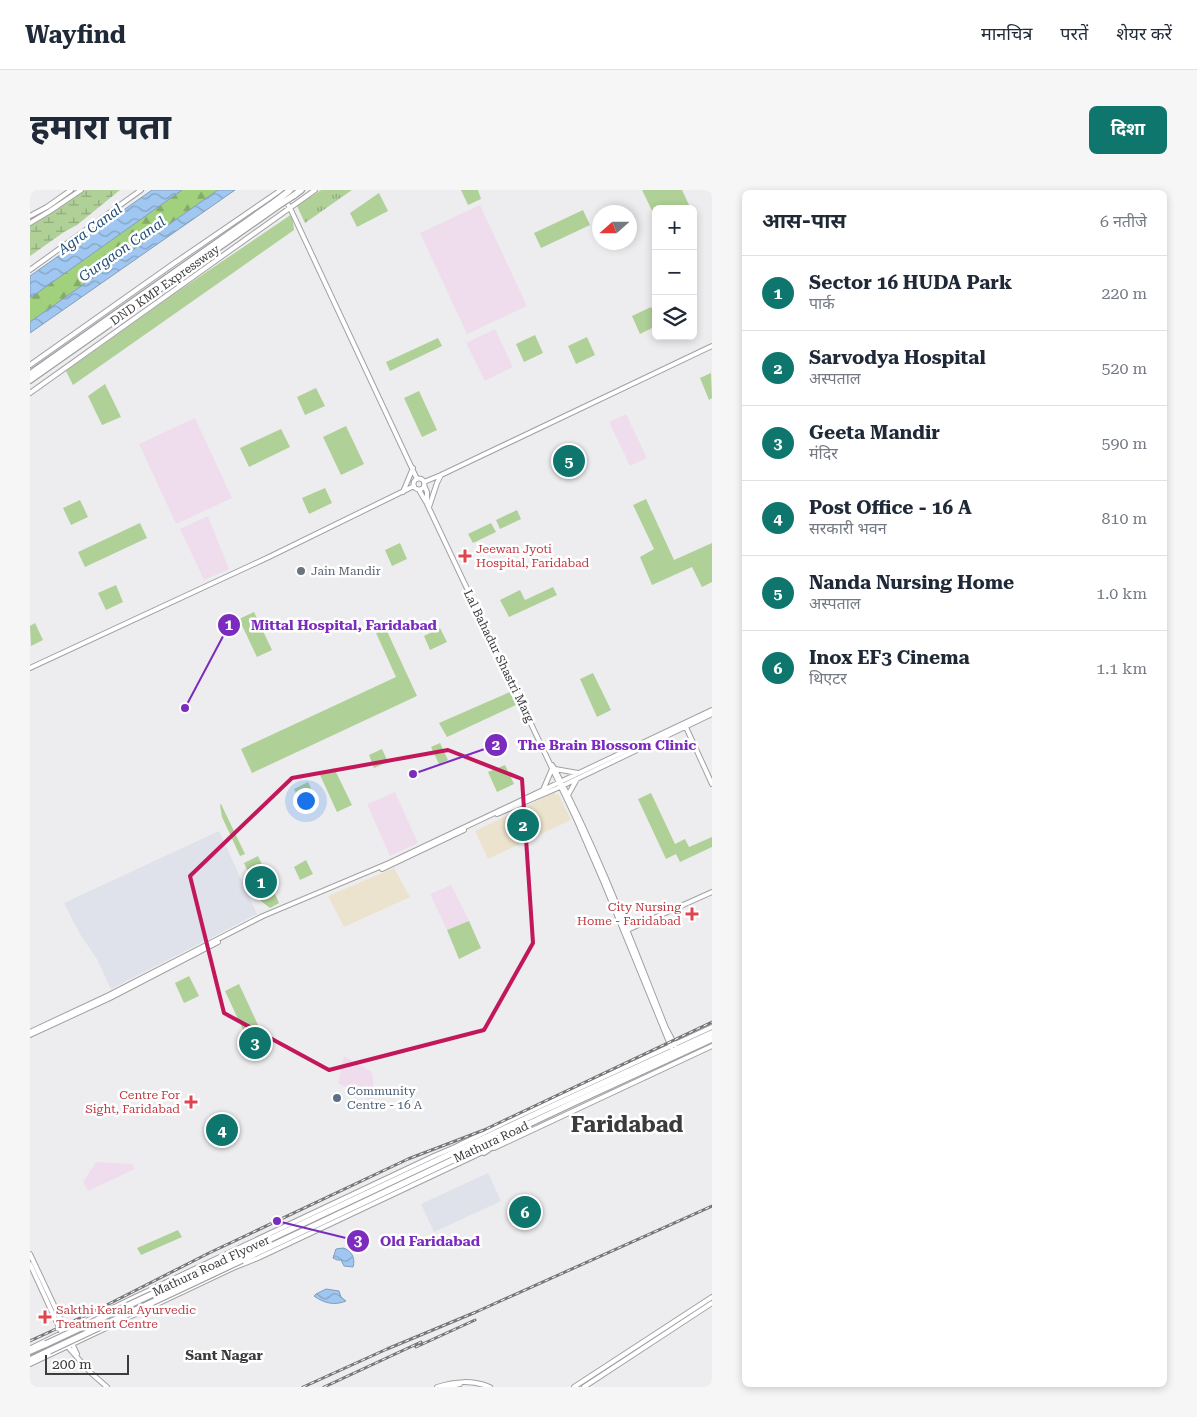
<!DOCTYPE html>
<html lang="hi">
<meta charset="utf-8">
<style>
body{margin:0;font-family:"Roboto Serif","Noto Sans Devanagari",serif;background:#f6f6f7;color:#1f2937}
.controls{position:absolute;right:15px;top:15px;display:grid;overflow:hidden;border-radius:8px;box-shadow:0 2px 8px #0003}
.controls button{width:45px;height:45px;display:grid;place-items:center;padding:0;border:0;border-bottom:1px solid #e0e1e3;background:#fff;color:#1f2937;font:25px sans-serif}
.compass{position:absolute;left:562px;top:15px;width:45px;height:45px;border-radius:50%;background:#fff;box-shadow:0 2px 8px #0003;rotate:249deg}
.scale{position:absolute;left:15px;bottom:12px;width:84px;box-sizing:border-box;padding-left:5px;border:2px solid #3c3c3d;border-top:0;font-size:14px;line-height:18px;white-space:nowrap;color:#3c3c3d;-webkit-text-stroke:4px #fff;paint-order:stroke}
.you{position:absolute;left:275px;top:610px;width:18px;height:18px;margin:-12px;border:4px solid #fff;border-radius:50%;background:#1a73e8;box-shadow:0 0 0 8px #1a73e833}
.badge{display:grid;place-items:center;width:32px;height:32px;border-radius:50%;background:#0f766e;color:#fff;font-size:16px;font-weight:700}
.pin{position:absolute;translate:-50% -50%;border:2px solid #fff;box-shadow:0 1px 5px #0006}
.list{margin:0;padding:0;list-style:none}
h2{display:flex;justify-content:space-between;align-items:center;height:65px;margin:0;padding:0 20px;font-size:21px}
h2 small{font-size:16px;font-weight:400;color:#747a83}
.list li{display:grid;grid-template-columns:32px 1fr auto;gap:15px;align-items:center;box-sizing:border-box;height:75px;padding:0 20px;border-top:1px solid #e0e1e3}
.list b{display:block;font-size:19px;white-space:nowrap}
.list p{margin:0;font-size:16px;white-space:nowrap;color:#747a83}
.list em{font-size:16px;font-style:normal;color:#747a83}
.icon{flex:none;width:28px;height:28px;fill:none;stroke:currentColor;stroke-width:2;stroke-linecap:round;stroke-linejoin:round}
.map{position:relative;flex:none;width:682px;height:1197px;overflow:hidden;border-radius:8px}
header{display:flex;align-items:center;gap:30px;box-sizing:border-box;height:70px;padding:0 25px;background:#fff;border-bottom:1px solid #e0e1e3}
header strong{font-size:24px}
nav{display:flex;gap:28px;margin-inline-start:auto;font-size:18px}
.intro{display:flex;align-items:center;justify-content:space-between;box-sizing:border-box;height:120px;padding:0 30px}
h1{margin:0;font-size:35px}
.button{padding:12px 22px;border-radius:8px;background:#0f766e;color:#fff;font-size:18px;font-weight:700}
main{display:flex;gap:30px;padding:0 30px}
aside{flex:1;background:#fff;border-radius:8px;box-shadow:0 2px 8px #0003}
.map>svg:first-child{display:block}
.built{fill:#dfe1eb}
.education{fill:#efddee}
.medical{fill:#ece3ce}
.grass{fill:url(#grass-tufts)}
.forest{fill:url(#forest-firs)}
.wetland{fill:url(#wetland-marsh)}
.green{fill:#afd097}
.water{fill:url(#water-waves);stroke:#819dbb}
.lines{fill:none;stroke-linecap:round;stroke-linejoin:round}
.secondary-casing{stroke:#a1a1a4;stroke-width:6}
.highway-casing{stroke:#a1a1a4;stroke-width:8}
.secondary{stroke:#fff;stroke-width:4}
.highway{stroke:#fff;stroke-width:5.5}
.rail-casing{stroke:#777779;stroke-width:3}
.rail{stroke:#fff;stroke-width:1;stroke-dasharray:4;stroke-linecap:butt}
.highway-bridge-casing{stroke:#a1a1a4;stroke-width:8;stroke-linecap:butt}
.highway-bridge{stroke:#fff;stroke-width:5.5}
.marked{fill:none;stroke:#c2185b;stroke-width:4;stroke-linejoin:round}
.health-dot{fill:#e0444e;stroke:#fff;stroke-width:2}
.worship-dot{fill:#6b7280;stroke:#fff;stroke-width:2}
.service-dot{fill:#5c6f8a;stroke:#fff;stroke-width:2}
.labels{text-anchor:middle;stroke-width:5;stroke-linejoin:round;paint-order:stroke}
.street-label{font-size:12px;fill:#3c3c3d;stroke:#fff}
.health-label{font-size:12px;fill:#be3a42;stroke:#fff;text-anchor:start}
.worship-label{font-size:12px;fill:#5b616d;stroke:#fff;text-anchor:start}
.service-label{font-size:12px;fill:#4e5e75;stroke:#fff;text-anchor:start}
.water-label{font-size:14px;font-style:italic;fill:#1d4c79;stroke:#fff}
.neighbourhood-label{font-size:14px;font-weight:bold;fill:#3c3c3d;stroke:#fff}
.town-label{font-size:22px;font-weight:bold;fill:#3c3c3d;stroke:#fff}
.leader{fill:none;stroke:#7b2cbf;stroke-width:2}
.callout-dot{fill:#7b2cbf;stroke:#fff;stroke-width:2}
.mark-label{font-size:15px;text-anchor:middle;font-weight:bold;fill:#fff}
.callout-label{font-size:14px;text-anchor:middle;font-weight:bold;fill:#7b2cbf;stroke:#fff;stroke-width:5;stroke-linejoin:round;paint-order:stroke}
</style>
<header>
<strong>Wayfind</strong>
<nav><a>मानचित्र</a><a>परतें</a><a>शेयर करें</a></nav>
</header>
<div class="intro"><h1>हमारा पता</h1><a class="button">दिशा</a></div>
<main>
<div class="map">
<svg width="682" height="1197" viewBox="0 0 682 1197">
<defs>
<pattern id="grass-tufts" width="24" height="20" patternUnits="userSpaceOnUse" patternTransform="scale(1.25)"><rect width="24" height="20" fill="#afd097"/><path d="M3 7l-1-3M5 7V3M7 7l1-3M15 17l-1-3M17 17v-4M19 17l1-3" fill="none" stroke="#90aa7c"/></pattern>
<pattern id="forest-firs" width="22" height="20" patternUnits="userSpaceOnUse" patternTransform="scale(1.25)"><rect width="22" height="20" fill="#a1d17d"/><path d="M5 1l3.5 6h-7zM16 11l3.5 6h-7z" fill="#84ab68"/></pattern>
<pattern id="wetland-marsh" width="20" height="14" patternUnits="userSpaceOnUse" patternTransform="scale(1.25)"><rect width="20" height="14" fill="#afd097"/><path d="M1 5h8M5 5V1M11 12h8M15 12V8" fill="none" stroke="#90aa7c"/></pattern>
<pattern id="water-waves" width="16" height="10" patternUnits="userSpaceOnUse" patternTransform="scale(1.25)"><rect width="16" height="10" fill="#9fc7f1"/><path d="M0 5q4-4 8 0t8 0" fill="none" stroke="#83a3c4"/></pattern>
</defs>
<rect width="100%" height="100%" fill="#ededf0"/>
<!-- built -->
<path class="built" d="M189,641l38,83 -146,75 -14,-30 -17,-25 -16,-31z
M458,983l13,28 -67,31 -13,-28z"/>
<!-- education -->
<path class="education" d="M450,15l47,101 -60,28 -47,-101z
M465,139l18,38 -28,14 -19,-38z
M596,224l21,44 -17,8 -21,-44z
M165,228l37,80 -56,26 -37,-80z
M178,326l21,53 -25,11 -24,-51z
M365,602l23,51 -28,13 -23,-52z
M421,695l18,36 -22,9 -17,-36z
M314,866l28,16 3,25 -6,3 -31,-17z
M66,972l36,2 3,5 -47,22 -5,-9z"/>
<!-- medical -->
<path class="medical" d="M523,603l6,2 12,25 -83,39 -13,-28z
M364,678l16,29 -66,30 -16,-31z"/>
<!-- grass -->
<path class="grass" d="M291,0h31l-47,33 -8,-17z"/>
<!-- forest -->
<path class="forest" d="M152,0h36l-188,132v-24z"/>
<!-- wetland -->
<path class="wetland" d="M55,0h35l-43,35 -13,7 -34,24v-31l25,-14z"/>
<!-- green -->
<path class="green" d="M431,0h17l3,9 -13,6z
M612,0h40l9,19h-35v10z
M349,3l9,18 -31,16 -7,-14z
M553,20l7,15 -49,23 -7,-15z
M262,24l2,16 -221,155 -7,-14 111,-79z
M621,117l5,10v9l-16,8 -8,-18z
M505,145l8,18 -19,9 -8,-18z
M557,147l8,18 -19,9 -8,-18z
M408,148l4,8 -52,25 -4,-9z
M681,183l1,25 -3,2 -9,-22z
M75,194l16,33 -19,8 -14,-29z
M286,198l9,18 -20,9 -8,-18z
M389,201l18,39 -15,7 -18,-39z
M316,236l18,38 -23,11 -18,-38z
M251,239l9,18 -41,20 -9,-19z
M295,298l7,15 -23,11 -7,-16z
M616,309l28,61 38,-17v39l-10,5 -10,-20 -40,18 -12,-28 14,-8 -21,-44z
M50,310l8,17 -17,8 -8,-17z
M487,320l4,9 -21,10 -4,-9z
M110,333l7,15 -62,29 -7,-15z
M461,333l5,9 -23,11 -5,-9z
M370,353l7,16 -15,7 -7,-16z
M86,395l7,17 -17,8 -8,-17z
M523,397l4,8 -48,22 -9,-17 20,-10 5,10z
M224,422l18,38 -15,7 -18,-38z
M5,433l8,17 -12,6 -1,-20z
M410,438l7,14 -17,8 -6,-14z
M356,439l31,67 -165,77 -11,-24 155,-72 -20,-44z
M563,483l18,37 -14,7 -17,-38z
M482,501l6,13 -71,33 -8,-14z
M410,553l8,17 -9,4 -8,-17z
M352,559l6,13 -14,6 -5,-13z
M475,575l9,19 -17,8 -9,-20z
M304,578l18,37 -15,7 -17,-37z
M278,592l7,15 -14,7 -7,-15z
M621,603l24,51 10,-5 4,8 23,-10v10l-32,15 -4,-8 -10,5 -28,-60z
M191,614l24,50 -5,2 -18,-39 -2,-12z
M228,666l21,47 -9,5 -9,-7 -17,-38z
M276,670l7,14 -13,6 -6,-13z
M439,731l12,27 -22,11 -12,-29z
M159,786l10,20 -15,7 -9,-20z
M209,794l20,43 -14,7 -20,-43z
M148,1040l4,7 -41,18 -4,-7z"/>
<!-- water -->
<path class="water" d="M122,0h30l-152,108v-22z
M188,0h17l-205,143v-11z
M313,1058c8,2 13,10 10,19l-9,-1 -3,-6h-4l-4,-2 3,-9z
M296,1099l13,2 2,6 5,4c-12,5 -22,2 -32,-5l2,-2z"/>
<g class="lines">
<defs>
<path id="secondary" d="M250,1l10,17 127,271
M0,26l17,-9 24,-17
M0,33l20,-12 31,-21
M0,80l111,-80
M0,175l143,-101 108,-74
M0,203l285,-203
M383.5 294a5.5 5.5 0 1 1 11 0a5.5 5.5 0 1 1-11 0Z
M394,292l17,-7 271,-129
M394,295l3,7v12l150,317 26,60 68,166
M389,300l7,12
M373,302l10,-24
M399,317l8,-24 4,-8
M0,478l239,-111 145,-71
M655,535l27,59
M522,575l2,3c44,83 77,172 112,260l9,17
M525,579l23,4
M513,600l9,-21
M538,605l9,-16
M467,624l63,-27 152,-73
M352,679l82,-39
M595,741l87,-39
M0,842l79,-37 154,-79 126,-53 323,-153
M0,845l80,-37 108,-56
M464,958l218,-102
M0,1064l47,100
M0,1074l38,83 23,26 16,14
M1,1158l102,-50 301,-142 21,-9 51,-25 206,-95
M0,1174l203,-96 25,-10 227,-107
M407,1197c19,-6 35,-7 53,0
M417,1197l13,-3
M544,1197l138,-90
M554,1197l128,-84"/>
<path id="highway" d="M263,6l8,-6
M0,184l246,-173
M0,190l249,-175
M454,962l16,-11
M210,1063l302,-142 170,-78
M212,1070l331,-157 139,-64
M0,1161l16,-7
M0,1170l19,-9"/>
</defs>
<!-- secondary casing -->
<use href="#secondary" class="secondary-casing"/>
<!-- highway casing -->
<use href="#highway" class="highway-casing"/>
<!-- secondary -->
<use href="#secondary" class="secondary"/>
<!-- highway -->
<use href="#highway" class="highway"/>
<defs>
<path id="rail" d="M0,1151l63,-29 116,-59 199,-94 76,-29 228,-108
M386,1157l59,-27
M273,1197l84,-38 89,-37 236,-106
M294,1197l97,-45"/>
</defs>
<!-- rail casing -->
<use href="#rail" class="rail-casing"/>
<!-- rail -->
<use href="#rail" class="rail"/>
<defs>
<path id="highway-bridge" d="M246,11l13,-10
M249,15l14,-9
M16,1154l194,-91
M19,1161l193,-91"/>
</defs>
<!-- highway-bridge casing -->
<use href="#highway-bridge" class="highway-bridge-casing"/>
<!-- highway-bridge -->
<use href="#highway-bridge" class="highway-bridge"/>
</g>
<!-- marked area -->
<path class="marked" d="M418,560l74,29 11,164 -49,87 -155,40 -105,-57 -34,-137 102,-98z"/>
<!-- markers -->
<g class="health-dot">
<path d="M432.5 358.5h5v5h5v5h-5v5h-5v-5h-5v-5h5z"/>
<path d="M659.5 716.5h5v5h5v5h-5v5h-5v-5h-5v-5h5z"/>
<path d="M158.5 904.5h5v5h5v5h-5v5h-5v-5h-5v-5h5z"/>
<path d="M12.5 1119.5h5v5h5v5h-5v5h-5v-5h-5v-5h5z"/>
</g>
<circle class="worship-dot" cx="271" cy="381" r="5"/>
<circle class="service-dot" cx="307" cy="908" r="5"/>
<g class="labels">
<!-- street labels -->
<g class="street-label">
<text transform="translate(135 95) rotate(-35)" y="4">DND KMP Expressway</text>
<text transform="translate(469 466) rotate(64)" y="4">Lal Bahadur Shastri Marg</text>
<text transform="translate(461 952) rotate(-25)" y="4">Mathura Road</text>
<text transform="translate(181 1076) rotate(-25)" y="4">Mathura Road Flyover</text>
</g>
<!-- health labels -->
<g class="health-label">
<text x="446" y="363">Jeewan Jyoti<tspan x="446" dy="14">Hospital, Faridabad</tspan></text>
<text x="651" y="721" text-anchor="end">City Nursing<tspan x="651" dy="14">Home - Faridabad</tspan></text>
<text x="150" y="909" text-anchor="end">Centre For<tspan x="150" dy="14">Sight, Faridabad</tspan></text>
<text x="26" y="1124">Sakthi Kerala Ayurvedic<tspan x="26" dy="14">Treatment Centre</tspan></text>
</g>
<!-- worship labels -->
<g class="worship-label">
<text x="281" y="385">Jain Mandir</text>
</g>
<!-- service labels -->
<g class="service-label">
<text x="317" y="905">Community<tspan x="317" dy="14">Centre - 16 A</tspan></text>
</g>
<!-- water labels -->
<g class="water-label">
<text transform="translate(60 39) rotate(-36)" y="5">Agra Canal</text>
<text transform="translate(92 59) rotate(-35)" y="5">Gurgaon Canal</text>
</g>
<!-- neighbourhood labels -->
<g class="neighbourhood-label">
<text x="194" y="1170">Sant Nagar</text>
</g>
<!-- town labels -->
<g class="town-label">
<text x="597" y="942">Faridabad</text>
</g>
</g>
<!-- callouts -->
<path class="leader" d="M155 518L199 435M383 584L466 555M247 1031L328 1051"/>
<g class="callout-dot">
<circle cx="155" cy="518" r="5"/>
<circle cx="383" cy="584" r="5"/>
<circle cx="247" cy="1031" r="5"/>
<circle cx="199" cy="435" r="12"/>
<circle cx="466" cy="555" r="12"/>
<circle cx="328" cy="1051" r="12"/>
</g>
<g class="mark-label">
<text x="199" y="440">1</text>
<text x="466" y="560">2</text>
<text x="328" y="1056">3</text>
</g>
<g class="callout-label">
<text x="314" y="440">Mittal Hospital, Faridabad</text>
<text x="577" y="560">The Brain Blossom Clinic</text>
<text x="400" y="1056">Old Faridabad</text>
</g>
</svg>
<div class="controls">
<button>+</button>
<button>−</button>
<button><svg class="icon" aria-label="layers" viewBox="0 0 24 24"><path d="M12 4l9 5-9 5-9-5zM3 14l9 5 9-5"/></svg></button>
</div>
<svg class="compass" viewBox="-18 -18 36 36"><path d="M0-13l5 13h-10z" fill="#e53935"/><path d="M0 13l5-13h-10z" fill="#747a83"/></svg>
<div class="scale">200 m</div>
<div class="you"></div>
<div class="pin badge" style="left:231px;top:692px">1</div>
<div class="pin badge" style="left:493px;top:635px">2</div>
<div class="pin badge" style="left:225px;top:853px">3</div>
<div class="pin badge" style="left:192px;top:940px">4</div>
<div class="pin badge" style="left:539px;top:271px">5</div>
<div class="pin badge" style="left:495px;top:1022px">6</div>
</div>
<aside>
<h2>आस-पास<small>6 नतीजे</small></h2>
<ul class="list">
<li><span class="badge">1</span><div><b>Sector 16 HUDA Park</b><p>पार्क</p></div><em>220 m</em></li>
<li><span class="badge">2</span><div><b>Sarvodya Hospital</b><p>अस्पताल</p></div><em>520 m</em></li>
<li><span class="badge">3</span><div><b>Geeta Mandir</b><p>मंदिर</p></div><em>590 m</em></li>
<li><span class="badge">4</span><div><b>Post Office - 16 A</b><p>सरकारी भवन</p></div><em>810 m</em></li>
<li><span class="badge">5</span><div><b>Nanda Nursing Home</b><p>अस्पताल</p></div><em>1.0 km</em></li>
<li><span class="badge">6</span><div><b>Inox EF3 Cinema</b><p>थिएटर</p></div><em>1.1 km</em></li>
</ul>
</aside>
</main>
